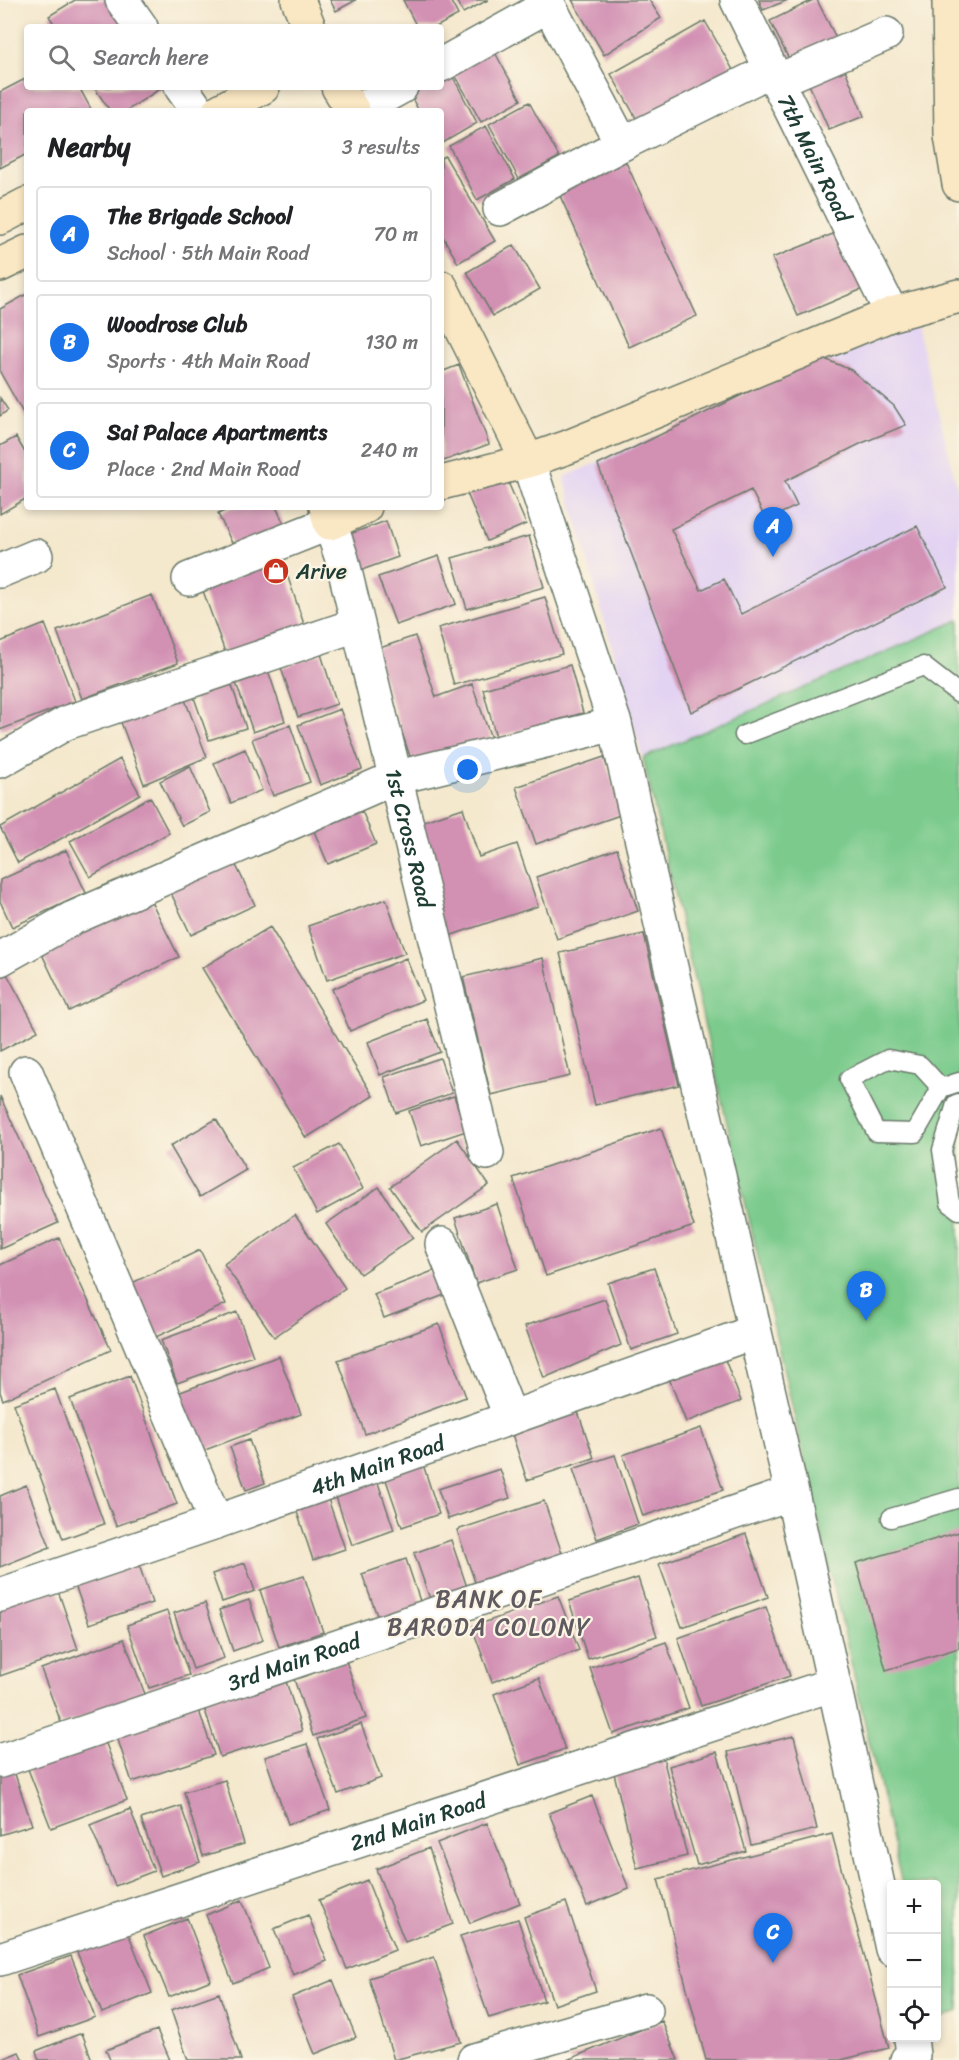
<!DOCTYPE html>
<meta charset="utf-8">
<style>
body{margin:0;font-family:Sriracha,sans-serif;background:#f6f6f6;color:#202124}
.controls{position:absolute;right:18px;bottom:18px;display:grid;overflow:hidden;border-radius:6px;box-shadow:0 3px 9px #0003}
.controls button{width:54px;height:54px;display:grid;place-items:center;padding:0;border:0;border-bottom:2px solid #e0e0e0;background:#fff;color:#202124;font:30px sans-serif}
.you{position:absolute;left:468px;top:770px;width:21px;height:21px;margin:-15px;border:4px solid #fff;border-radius:50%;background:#1a73e8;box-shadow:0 0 0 9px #1a73e833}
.badge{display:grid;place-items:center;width:39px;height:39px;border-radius:50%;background:#1a73e8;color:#fff;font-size:20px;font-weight:700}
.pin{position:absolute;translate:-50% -50px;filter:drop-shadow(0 2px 3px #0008)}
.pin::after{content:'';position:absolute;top:32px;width:21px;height:18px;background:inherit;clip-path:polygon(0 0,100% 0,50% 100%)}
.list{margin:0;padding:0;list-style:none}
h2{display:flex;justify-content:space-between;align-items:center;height:78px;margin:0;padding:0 24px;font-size:26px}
h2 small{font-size:20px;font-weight:400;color:#757577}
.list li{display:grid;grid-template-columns:39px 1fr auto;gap:18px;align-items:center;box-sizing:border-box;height:96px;margin:0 12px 12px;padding:0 12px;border:2px solid #e0e0e0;border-radius:6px}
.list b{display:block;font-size:22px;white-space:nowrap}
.list p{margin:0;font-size:20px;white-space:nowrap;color:#757577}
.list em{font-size:20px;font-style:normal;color:#757577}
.icon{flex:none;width:33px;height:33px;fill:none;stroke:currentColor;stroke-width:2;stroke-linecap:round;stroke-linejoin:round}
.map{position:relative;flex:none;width:959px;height:2060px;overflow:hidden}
.search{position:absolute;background:#fff;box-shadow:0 3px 9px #0003;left:24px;top:24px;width:420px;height:66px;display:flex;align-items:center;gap:15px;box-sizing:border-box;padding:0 21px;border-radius:6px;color:#757577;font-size:22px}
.panel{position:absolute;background:#fff;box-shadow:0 3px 9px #0003;left:24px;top:108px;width:420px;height:402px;border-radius:6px}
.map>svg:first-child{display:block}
.built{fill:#e3d3f3}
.garden{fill:#7bcb8d;stroke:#4d8460;stroke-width:1.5}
.building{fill:#d290b3}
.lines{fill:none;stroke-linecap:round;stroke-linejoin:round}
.lane-casing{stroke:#6a796a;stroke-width:21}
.street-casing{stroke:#6a796a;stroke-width:36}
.secondary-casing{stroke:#6a796a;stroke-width:36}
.lane{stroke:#fff;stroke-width:18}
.street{stroke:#fff;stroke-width:33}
.secondary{stroke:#fae7c3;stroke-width:33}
.labels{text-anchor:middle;stroke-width:4.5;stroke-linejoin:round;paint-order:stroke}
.street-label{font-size:22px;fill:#1f3d34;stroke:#fcf5e5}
.poi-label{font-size:22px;fill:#1f3d34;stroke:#fcf5e5;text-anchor:start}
.neighbourhood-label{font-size:24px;letter-spacing:1.5px;fill:#5e5a60;stroke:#fcf5e5}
</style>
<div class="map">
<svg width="959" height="2060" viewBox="0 0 959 2060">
<rect width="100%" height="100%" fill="#fcf5e5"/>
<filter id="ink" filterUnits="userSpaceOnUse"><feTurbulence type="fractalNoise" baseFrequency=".0167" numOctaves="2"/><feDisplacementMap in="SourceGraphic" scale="12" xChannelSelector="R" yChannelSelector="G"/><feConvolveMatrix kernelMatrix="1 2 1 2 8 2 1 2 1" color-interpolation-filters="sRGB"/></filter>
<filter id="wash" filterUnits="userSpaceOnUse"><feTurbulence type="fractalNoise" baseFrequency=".008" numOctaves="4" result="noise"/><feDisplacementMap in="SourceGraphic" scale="24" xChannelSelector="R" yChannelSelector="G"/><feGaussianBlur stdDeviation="1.35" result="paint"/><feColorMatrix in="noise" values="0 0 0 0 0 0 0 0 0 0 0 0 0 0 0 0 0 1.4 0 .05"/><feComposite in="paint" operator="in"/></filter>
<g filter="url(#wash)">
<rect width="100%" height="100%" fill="#f4e8cd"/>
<!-- built -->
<path class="built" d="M916,322l43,173v125l-316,138 -79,-281z"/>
<!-- garden -->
<path class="garden" d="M959,620v1391l-22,9 -1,-136h-34l-259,-1126z"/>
<g id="blocks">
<!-- building -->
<path class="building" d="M75,0h37l18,27h-74l-7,-11z
M330,0h26l-20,11z
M403,0h47l8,15 -22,12h-19z
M456,0h32l-25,13z
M572,0h77l12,18 -57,37z
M759,0h29l-25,10z
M813,0h4l19,38 -46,23 -20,-40z
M705,21l28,49 -94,53 -28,-49z
M492,47l29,53 -40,22 -29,-53z
M844,67l20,49 -35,14 -21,-48z
M450,71l27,52 -36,21v-33h-22l-10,-18 11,-6h21v-11z
M27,78v9h52l13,24h-65v43l-27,14v-76z
M94,87h69l-37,24h-16z
M529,102l30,55 -40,22 -30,-55z
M486,126l29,53 -38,21 -28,-54z
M445,156l50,85 -37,22 -17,-30v-75z
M623,156l74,160 -68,31 -73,-160z
M838,232l27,56 -67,28 -26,-58z
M514,245l26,44 -47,27 -26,-44z
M27,294v126l-27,-48v-63z
M820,357l31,13 43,36 12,19 -44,18 -77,38 12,25 -31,14 -15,-30 -80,39 30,61 23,-11 17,35 176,-88 30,61 -256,125 -93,-247z
M459,365l30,79 -48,18v-90z
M0,398l8,12 -8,6z
M16,437l11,19v42l-27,16v-68z
M505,475l21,49 -39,17 -21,-50z
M233,507h43l9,19 -49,25 -18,-37z
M386,521l12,36 -39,14 -12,-36z
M529,536l15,51 -77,22 -15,-51z
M439,556l17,48 -60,21 -18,-48z
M282,560l23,67 -79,28 -24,-67z
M152,595l26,68 -96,36 -25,-68z
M545,597l17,57 -108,31 -16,-57z
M45,624l30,77 -75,29v-88z
M415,636l21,61 36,-13 19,54 -78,27 -39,-115z
M321,654l16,50 -39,13 -17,-49z
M570,665l13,48 -87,24 -13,-48z
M267,667l18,54 -32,11 -19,-55z
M230,680l16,48 -37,12 -17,-48z
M182,692l25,65 -63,27 -25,-67z
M340,709l22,60 -42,16 -22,-60z
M290,725l20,57 -37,14 -21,-57z
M245,749l17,41 -31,13 -17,-40z
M604,757l19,57 -87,30 -20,-57z
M120,759l20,35 -122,69 -18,-36z
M190,766l20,46 -28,14 -22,-45z
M150,797l19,36 -79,44 -20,-36z
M463,808l16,49 38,-13 21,62 -92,31 -37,-111z
M362,811l14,33 -48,20 -14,-33z
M617,849l21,62 -81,28 -21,-62z
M66,850l20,43 -74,34 -12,-26v-21z
M233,859l22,46 -64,30 -22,-46z
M150,899l29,58 -110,54 -28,-59z
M386,899l19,54 -78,27 -19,-54z
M270,927l103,169 -67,42 -104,-170z
M644,934l35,151 -84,20 -35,-152z
M406,958l17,42 -73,31 -18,-42z
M543,958l27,118 -79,19 -28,-118z
M7,974l31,57 -38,20v-73z
M427,1019l13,33 -60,23 -12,-33z
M440,1058l12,35 -56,20 -12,-36z
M0,1096l58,127 -58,26z
M454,1096l12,35 -45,15 -12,-35z
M216,1119l30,51 -46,27 -30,-51z
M661,1128l33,98 -148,50 -33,-98z
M457,1139l32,46 -67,47 -32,-45z
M339,1144l24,45 -46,25 -24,-46z
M379,1187l34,51 -53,36 -34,-50z
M497,1204l21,65 -42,14 -21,-65z
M295,1215l50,73 -71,49 -50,-73z
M59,1238l52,112 -108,50 -3,-8v-127z
M200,1250l26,54 -70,33 -26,-53z
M654,1268l23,66 -46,16 -23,-67z
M438,1269l9,25 -63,24 -10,-24z
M605,1299l16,46 -77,33 -19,-52z
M237,1312l16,44 -76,27 -16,-43z
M439,1324l27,73 -101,37 -27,-74z
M722,1352l19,49 -55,21 -19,-49z
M279,1356l22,58 -104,39 -22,-59z
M130,1376l47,128 -61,22 -46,-127z
M55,1389l49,135 -41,15 -49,-135z
M578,1412l16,46 -67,22 -15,-46z
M701,1428l22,62 -80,26 -20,-61z
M249,1440l16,43 -19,7 -16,-43z
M615,1455l23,69 -41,15 -24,-70z
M421,1458l18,56 -37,13 -19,-56z
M500,1469l10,29 -62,21 -10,-30z
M375,1474l19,56 -42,15 -19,-57z
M26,1485l24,62 -50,20v-71z
M325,1490l20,59 -32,11 -20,-60z
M544,1501l21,61 -87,29 -21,-61z
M959,1532v116l-73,22 -30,-107z
M746,1534l22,63 -86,30 -23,-63z
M451,1540l17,50 -37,12 -17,-49z
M135,1553l17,50 -63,21 -18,-50z
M406,1559l16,48 -43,14 -17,-47z
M245,1563l10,28 -33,11 -10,-28z
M304,1576l19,56 -44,15 -19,-57z
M638,1578l19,58 -69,23 -19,-58z
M55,1582l23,67 -78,27v-75z
M558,1596l21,54 -87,32 -20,-55z
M249,1600l14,40 -30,11 -14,-41z
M205,1603l19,55 -31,11 -19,-56z
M766,1607l24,69 -89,30 -23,-68z
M167,1611l22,64 -40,13 -22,-63z
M124,1639l21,55 -83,31 -21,-56z
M666,1642l23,66 -76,26 -23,-66z
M346,1661l20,57 -53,18 -19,-57z
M283,1672l19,59 -82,26 -19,-59z
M539,1678l26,71 -45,16 -26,-71z
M195,1699l19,56 -82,27 -19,-57z
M361,1724l20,54 -43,16 -21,-55z
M794,1736l23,93 -66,16 -23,-93z
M105,1741l22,59 -76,28 -23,-59z
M307,1744l23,66 -42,14 -23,-67z
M717,1752l29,99 -49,14 -28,-99z
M662,1753l25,103 -50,12 -25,-103z
M12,1765l20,60 -32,10v-66z
M225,1780l19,64 -41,12 -19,-64z
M592,1796l37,93 -42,17 -38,-93z
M181,1806l19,56 -39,14 -20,-57z
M130,1809l24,62 -39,15 -25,-61z
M487,1823l33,80 -50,20 -33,-80z
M832,1834l57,214 -48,12h-135l-48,-181z
M429,1848l24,76 -48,18 -29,-73z
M367,1880l28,70 -48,19 -28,-69z
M242,1900l27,68 -36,15 -27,-68z
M566,1902l30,89 -42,14 -30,-88z
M308,1915l19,46 -34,14 -19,-46z
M187,1918l24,62 -42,17 -25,-61z
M518,1919l26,82 -55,17 -29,-82z
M125,1925l27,68 -50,20 -28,-68z
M71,1956l24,61 -56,20 -22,-62z
M434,1957l27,85 -67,18 -25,-82z
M333,1980l23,57 -41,17 -23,-57z
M219,1993l22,67h-53l-17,-50z
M662,2021l16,39h-111z
M157,2030l13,30h-60l-4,-10z
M82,2033l10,27h-53l-3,-9z
M19,2052l4,8h-23z"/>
</g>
</g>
<g filter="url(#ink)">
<use href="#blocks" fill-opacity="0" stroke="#6a796a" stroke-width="1.5"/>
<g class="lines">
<defs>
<path id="lane" d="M744,735l179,-69 36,28
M941,1088l-21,-23 -32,-6 -39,20 27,53 39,1 26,-45 18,-6
M959,1103l-3,1 -14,46 8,53 9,7
M891,1518l68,-20"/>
<g id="street">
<path d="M122,0l19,27"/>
<path d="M546,0l76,144 149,-74"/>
<path id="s1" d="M737,0l155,314"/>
<path d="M441,65l108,-60"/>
<path d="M777,81l109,-47"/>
<path d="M181,87l17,24"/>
<path d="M358,111l43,-24"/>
<path d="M500,209l122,-65"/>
<path d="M528,461l87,263 177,769 100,456"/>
<path d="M0,571l36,-15"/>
<path id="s2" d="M189,579l141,-56 12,36 145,594"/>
<path d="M0,761l66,-38 290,-98"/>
<path d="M0,959l73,-41 321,-140 221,-54"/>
<path d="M26,1072l190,450"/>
<path d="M442,1244l69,174"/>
<path id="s3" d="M0,1595l216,-73 538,-190"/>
<path id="s4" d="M0,1761l792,-268"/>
<path id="s5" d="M0,1959l834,-275"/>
<path d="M474,2060l172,-50"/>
<path d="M907,2060l6,-5 -2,-17"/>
</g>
<path id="secondary" d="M298,0l11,27
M949,0l2,136 8,48
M338,87l15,24
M219,111l44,-24
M0,218l27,-14
M0,265l27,-13
M441,287l87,174
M441,483l87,-22 40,-14 324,-133 67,-18
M326,507l4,16 35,-16"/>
</defs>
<!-- lane casing -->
<use href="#lane" class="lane-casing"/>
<!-- street casing -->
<use href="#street" class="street-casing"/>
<!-- secondary casing -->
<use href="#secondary" class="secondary-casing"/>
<!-- lane -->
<use href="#lane" class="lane"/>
<!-- street -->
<use href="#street" class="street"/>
<!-- secondary -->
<use href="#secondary" class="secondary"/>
</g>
</g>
<!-- icons -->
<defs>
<symbol id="shop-disc" viewBox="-11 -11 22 22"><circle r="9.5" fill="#c8321e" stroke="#fcf5e5"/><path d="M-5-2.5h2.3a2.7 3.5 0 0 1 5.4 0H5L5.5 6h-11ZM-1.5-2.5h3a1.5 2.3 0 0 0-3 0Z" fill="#fff"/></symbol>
</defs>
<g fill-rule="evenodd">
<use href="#shop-disc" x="261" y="556" width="30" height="30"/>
</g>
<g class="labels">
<!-- street labels -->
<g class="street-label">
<text dy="8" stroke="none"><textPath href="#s1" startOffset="176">7th Main Road</textPath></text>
<text dy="8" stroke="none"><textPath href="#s2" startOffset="477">1st Cross Road</textPath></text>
<text dy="8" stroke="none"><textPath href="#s3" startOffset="399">4th Main Road</textPath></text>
<text dy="8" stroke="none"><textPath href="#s4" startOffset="310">3rd Main Road</textPath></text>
<text dy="8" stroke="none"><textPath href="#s5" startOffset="440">2nd Main Road</textPath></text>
</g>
<!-- poi labels -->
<g class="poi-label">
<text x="296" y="579">Arive</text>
</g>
<!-- neighbourhood labels -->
<g class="neighbourhood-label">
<text x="489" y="1607">BANK OF<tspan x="489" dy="28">BARODA COLONY</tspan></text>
</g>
</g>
</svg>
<div class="controls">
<button>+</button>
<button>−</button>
<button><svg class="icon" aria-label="locate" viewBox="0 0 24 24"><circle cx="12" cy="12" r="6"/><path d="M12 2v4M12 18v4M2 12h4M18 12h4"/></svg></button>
</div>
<div class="you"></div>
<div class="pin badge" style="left:773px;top:557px">A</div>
<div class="pin badge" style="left:866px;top:1321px">B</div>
<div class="pin badge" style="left:773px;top:1963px">C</div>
<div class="search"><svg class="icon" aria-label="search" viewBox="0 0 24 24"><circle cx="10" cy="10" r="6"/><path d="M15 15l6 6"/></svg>Search here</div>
<section class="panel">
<h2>Nearby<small>3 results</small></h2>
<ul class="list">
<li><span class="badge">A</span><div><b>The Brigade School</b><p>School · 5th Main Road</p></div><em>70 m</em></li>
<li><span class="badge">B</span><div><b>Woodrose Club</b><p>Sports · 4th Main Road</p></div><em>130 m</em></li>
<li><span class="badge">C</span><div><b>Sai Palace Apartments</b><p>Place · 2nd Main Road</p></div><em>240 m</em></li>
</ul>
</section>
</div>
